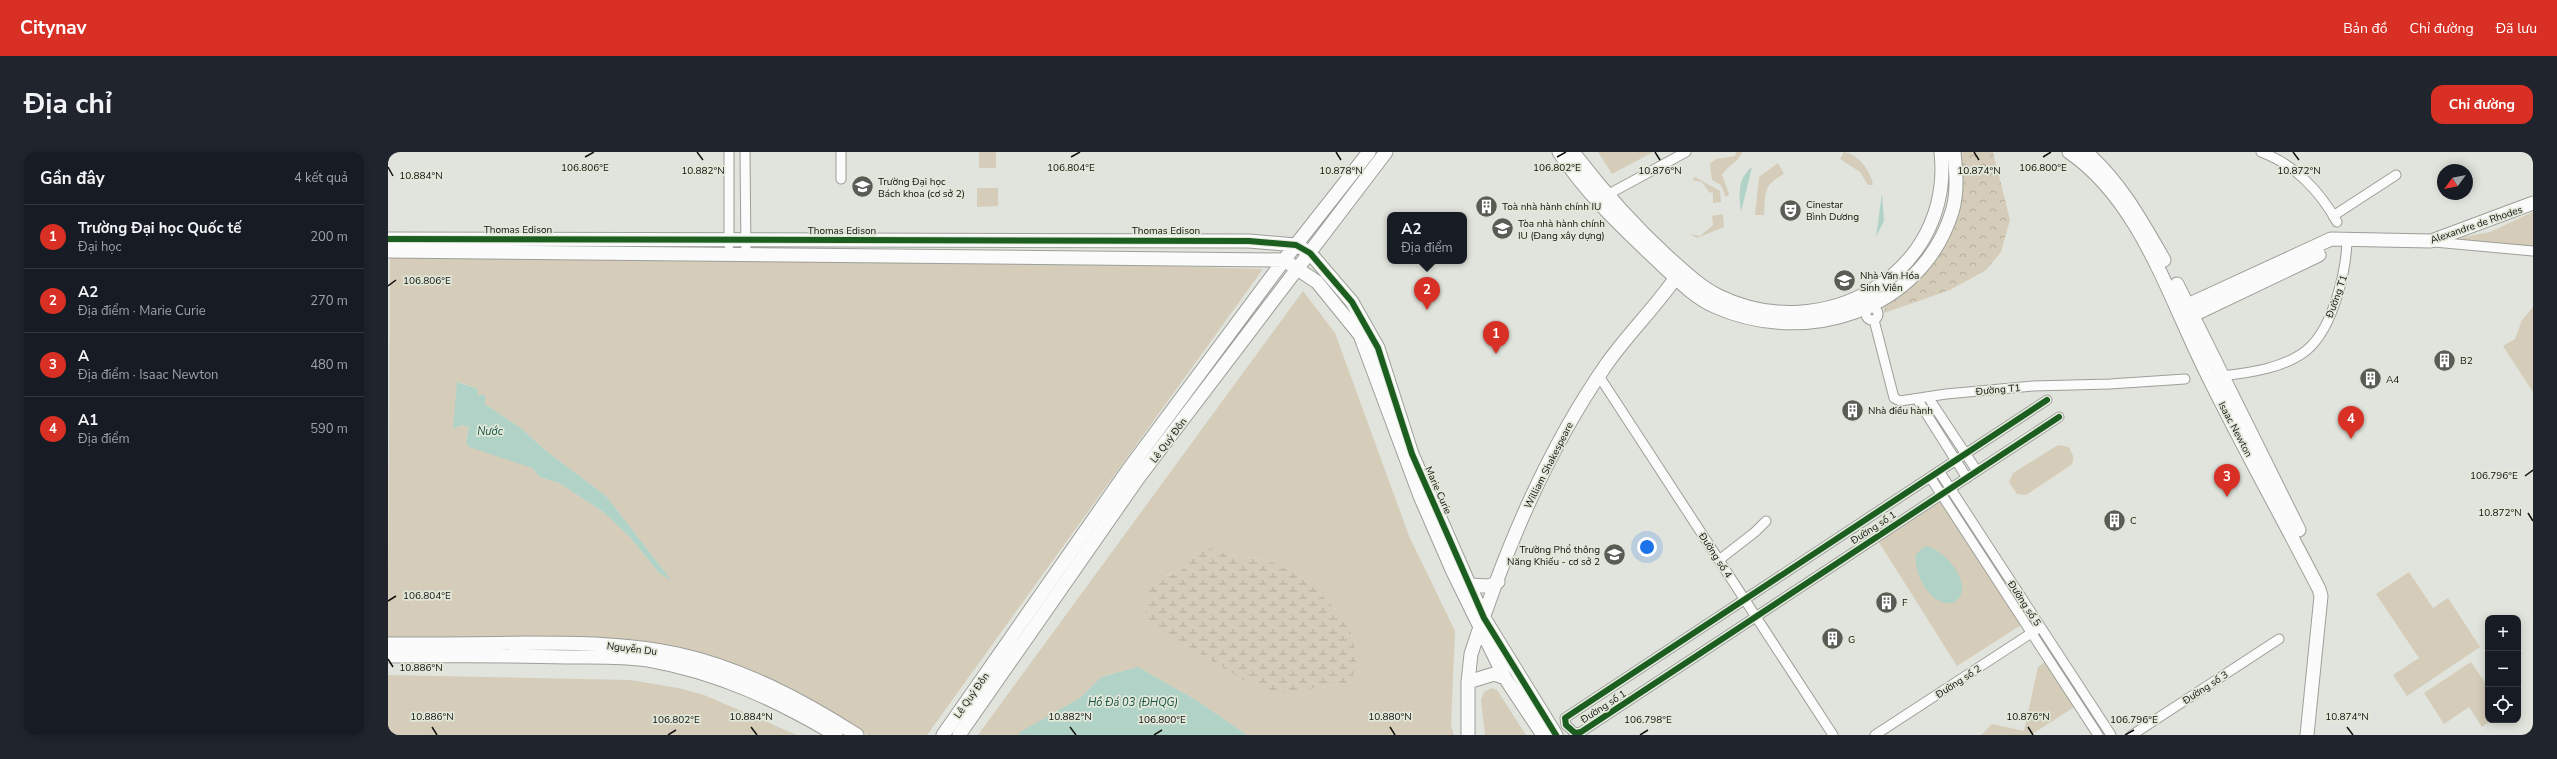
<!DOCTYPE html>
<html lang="vi">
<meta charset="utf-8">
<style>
body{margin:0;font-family:"Nunito Sans",sans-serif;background:#20242c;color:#f1f3f6}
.controls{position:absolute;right:12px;bottom:12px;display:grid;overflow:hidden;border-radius:8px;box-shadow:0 2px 10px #0003}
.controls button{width:36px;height:36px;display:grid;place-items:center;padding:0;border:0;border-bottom:1px solid #363941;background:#171b24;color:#f1f3f6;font:20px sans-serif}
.compass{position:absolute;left:2049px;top:12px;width:36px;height:36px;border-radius:50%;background:#171b24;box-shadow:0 2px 10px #0003;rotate:237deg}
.you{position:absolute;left:1259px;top:395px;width:14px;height:14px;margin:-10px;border:3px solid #fff;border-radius:50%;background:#1a73e8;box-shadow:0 0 0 6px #1a73e833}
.badge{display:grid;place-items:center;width:26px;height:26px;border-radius:50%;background:#d93025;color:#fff;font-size:13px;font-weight:700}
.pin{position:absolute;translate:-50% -33px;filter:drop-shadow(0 1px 2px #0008)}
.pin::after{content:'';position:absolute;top:21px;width:14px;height:12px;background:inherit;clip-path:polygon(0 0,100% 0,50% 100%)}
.popup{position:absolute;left:999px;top:60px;width:80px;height:52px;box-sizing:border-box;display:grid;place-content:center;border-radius:8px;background:#171b24;filter:drop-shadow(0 1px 3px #0005);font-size:13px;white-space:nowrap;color:#9ea1a6}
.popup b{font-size:15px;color:#f1f3f6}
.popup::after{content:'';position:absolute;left:50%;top:100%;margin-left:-8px;border:8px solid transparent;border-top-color:#171b24}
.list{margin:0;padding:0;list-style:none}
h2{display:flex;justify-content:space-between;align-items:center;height:52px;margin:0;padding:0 16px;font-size:17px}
h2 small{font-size:13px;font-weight:400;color:#9ea1a6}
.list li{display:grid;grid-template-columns:26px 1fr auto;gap:12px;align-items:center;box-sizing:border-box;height:64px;padding:0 16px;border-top:1px solid #363941}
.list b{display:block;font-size:15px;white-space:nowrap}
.list p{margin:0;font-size:13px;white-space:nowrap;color:#9ea1a6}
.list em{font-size:13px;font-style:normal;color:#9ea1a6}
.icon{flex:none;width:22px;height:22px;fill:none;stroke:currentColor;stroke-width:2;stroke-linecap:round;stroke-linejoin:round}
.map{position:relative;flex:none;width:2145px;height:583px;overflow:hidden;border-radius:12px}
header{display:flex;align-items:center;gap:24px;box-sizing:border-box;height:56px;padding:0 20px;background:#d93025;color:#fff}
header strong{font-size:19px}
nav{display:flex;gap:22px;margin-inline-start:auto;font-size:14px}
.intro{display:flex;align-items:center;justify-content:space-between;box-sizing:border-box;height:96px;padding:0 24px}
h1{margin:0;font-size:28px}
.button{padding:10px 18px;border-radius:12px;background:#d93025;color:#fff;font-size:14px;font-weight:700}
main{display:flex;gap:24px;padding:0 24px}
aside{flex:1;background:#171b24;border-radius:12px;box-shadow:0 2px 10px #0003}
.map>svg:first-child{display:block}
.green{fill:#d5ccb9;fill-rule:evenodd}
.forest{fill:url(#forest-crowns)}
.wetland{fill:url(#wetland-marsh)}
.water{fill:#b1d2c6}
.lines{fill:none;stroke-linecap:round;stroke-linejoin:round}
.street-casing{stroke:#9d9f99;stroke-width:11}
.secondary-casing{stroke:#9d9f99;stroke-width:15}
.street{stroke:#fafbfa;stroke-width:9}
.secondary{stroke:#fafbfa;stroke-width:13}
.cycleway-casing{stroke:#e2e8d9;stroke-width:8}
.cycleway{stroke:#1b5e20;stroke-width:6}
.ticks{fill:none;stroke:#10120d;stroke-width:1.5}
.labels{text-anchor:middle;stroke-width:3.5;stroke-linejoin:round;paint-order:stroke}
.poi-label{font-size:10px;fill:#10120d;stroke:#e2e8d9;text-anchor:start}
.street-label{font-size:10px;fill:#10120d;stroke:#e2e8d9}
.water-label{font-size:11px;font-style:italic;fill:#135041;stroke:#e2e8d9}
.ticks-label{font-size:10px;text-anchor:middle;fill:#10120d;stroke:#e2e8d9;stroke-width:3.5;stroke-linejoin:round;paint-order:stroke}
</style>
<header>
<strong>Citynav</strong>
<nav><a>Bản đồ</a><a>Chỉ đường</a><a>Đã lưu</a></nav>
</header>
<div class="intro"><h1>Địa chỉ</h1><a class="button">Chỉ đường</a></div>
<main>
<aside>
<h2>Gần đây<small>4 kết quả</small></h2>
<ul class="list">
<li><span class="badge">1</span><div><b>Trường Đại học Quốc tế</b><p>Đại học</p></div><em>200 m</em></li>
<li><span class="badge">2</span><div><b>A2</b><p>Địa điểm · Marie Curie</p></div><em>270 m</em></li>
<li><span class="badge">3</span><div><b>A</b><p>Địa điểm · Isaac Newton</p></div><em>480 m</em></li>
<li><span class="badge">4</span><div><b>A1</b><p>Địa điểm</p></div><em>590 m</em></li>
</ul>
</aside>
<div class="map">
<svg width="2145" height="583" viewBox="0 0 2145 583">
<defs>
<pattern id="forest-crowns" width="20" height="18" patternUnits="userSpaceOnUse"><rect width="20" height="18" fill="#d5ccb9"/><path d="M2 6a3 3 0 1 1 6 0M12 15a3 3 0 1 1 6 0" fill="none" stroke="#b6ae9e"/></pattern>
<pattern id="wetland-marsh" width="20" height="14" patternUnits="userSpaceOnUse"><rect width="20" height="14" fill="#d5ccb9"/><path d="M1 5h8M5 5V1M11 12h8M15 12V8" fill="none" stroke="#b6ae9e"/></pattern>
</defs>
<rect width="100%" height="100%" fill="#e1e4dc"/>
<!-- green -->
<path class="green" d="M591,0h17v16h-17z
M1210,0h55l-41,22z
M1348,0h6c-3,10 -14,13 -20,23l7,19 -3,3 -5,-12 -9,-5 -2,-16 6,-5 19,-3z
M1456,0c15,2 27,20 29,33h-5l-8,-13 -20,-13z
M1390,11l6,11c-22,12 -18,18 -20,41h-9l4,-38z
M1307,25l25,14 1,11 -8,1v-10l-4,-1 -7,-10 -10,-2z
M589,36h21v18l-21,1z
M2145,60v37l-74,-9 5,-3 26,-5z
M1335,62l1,13 -27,11 -7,-4 10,2 13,-11 -1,-9z
M2,105l551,2 322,10 -336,466h-59l-66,-41 -73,-28 -56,-18 -60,-10 -225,1zM70,230l20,7v6l7,9 37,25 24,22 60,45 65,84 -12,-7 -30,-37 -27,-25 -43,-28 -19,-6 -8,-9 -66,-26 3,-15 -7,-2 -9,4z
M915,139l32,42 74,203 46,95 -4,94 3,10h-207l-51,-35 -58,-33 -37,10 -21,21 -59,34 -2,3h-41zM816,394l25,9 38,5 30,13 31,28 21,24 3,13 -1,44 -29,5 -168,-59 -10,-12 4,-11 19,-30 14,-4z
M2145,155v85l-30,-46 12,-7 7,-19z
M1670,293l11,2 4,9v6l-2,3 -45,30 -9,-1 -8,-12 4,-9z
M1550,346l83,127 -64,41 -82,-130z
M1560,347h3l76,119h-1z
M2021,420l24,36 15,-10 32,49 -73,49 -14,-21 26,-17 -43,-64z
M1657,510l29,45 -43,28h-50l11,-11 32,7 14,-64z
M2083,510l17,25v33h4l-10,7 -13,-20 -25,17 -20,-31z
M0,523l242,5 48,8 26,7 93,40h-403l-6,-5z
M1104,536l5,2 29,45h-41l-4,-35 3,-8z"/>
<!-- forest -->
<path class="forest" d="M1575,0h30l17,68 -9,32 -15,18 -36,20 -66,23 1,-12 52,-58 14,-35 9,-52z"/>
<!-- wetland -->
<path class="wetland" d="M816,394l25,9 38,5 30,13 31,28 21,24 8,33 -6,24 -73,12 -28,-10 -80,-49 -17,-7 -9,-12 4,-11 -2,-22 35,-12z"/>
<!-- water -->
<path class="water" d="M1364,15l-11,45c-2,-16 -4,-34 11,-45z
M1494,41l2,28 -8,16z
M69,230l21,7v6h7v9l37,25 24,22 60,45 66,85 -13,-8 -30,-37 -27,-25 -43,-28 -19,-6 -8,-9 -63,-21 -3,-5 3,-15 -7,-2 -9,4z
M1539,394c19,5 51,42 26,57 -23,3 -39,-28 -37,-48l6,-7z
M750,515l58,33 51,35h-228l1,-3 60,-34 21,-21z"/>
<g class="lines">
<defs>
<path id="street" d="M357,0l1,102
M453,0v27
M1873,0c33,12 59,39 76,70
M1219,43l79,-43
M1945,64l63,-41
M2046,90l99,9
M341,93v-93
M1478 162a6 6 0 1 1 12 0a6 6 0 1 1-12 0Z
M1486,168l20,78 6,3 46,-7 87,-8 77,-2 75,-5
M1211,224l234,359
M1833,224c28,-3 65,-8 87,-27 25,-22 38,-77 39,-108
M1540,245l49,74
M1529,247l50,79
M1659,248l-482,318 1,7 9,8 6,-1 478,-315
M1551,319l172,264
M1542,325l168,258
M1331,408l36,-28 11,-11
M1487,583l161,-105
M1744,583l147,-96"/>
<path id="secondary" d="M1171,0c28,43 66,78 103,113 16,15 32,32 52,41 90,41 207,6 238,-94 6,-19 4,-40 2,-60
M1185,0c29,38 60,73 95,105 16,14 32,30 51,39 104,51 235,-22 222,-144
M1681,0c73,50 101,150 140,226 35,71 74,141 110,211l2,7 -14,139
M1698,0c35,31 55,68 78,108
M0,87l861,2 47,4 14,8 42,49 26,46 34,106 72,164 72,117
M0,99l896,9 33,22 43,53 60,161 33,76 52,106 38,57
M1789,132l122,246
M1791,157l152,-70 100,2 102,-38
M1797,167l134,-64
M1082,433l19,1 9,-4
M0,492c45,0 91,0 136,-1 52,0 103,0 154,11 64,14 124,46 179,81
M0,504c60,0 119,-1 179,1 27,0 55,-1 81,3 69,12 129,40 188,75
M1080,530l26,-8 11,4
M555,583l185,-265 156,-210 85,-108
M571,583l180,-258 247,-325
M1080,583v-53l3,-28c33,-101 74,-201 135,-289 23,-33 53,-61 75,-95"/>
</defs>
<!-- street casing -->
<use href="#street" class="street-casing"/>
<!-- secondary casing -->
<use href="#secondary" class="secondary-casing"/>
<!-- street -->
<use href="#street" class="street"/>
<!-- secondary -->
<use href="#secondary" class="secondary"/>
<defs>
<path id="cycleway" d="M0,87l861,2 47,4 14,8 42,49 26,46 34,106 72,164 72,117
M1659,248l-482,318 1,7 9,8 6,-1 478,-315"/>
</defs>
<!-- cycleway casing -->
<use href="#cycleway" class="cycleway-casing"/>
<!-- cycleway -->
<use href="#cycleway" class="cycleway"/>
</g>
<!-- ticks -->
<path class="ticks" d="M309,0l6,8M948,0l5,8M1267,0l5,8M1586,0l5,8M1905,0l6,8M197,5l9,-5M683,5l9,-5M1169,5l9,-5M1655,5l8,-5M0,15l5,9M0,134l8,-6M2137,324l8,-6M2140,361l5,8M0,449l8,-5M0,507l5,8M44,575l5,8M363,575l6,8M682,575l6,8M1002,575l5,8M1640,575l5,8M1959,575l6,8M280,583l8,-5M766,583l8,-5M1252,583l8,-5M1737,583l9,-5"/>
<!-- icons -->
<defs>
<symbol id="university-disc" viewBox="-11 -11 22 22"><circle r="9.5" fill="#595c55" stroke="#e2e8d9"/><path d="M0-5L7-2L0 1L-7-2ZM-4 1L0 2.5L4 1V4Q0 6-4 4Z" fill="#fff"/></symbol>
<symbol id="building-disc" viewBox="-11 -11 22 22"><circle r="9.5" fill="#595c55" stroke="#e2e8d9"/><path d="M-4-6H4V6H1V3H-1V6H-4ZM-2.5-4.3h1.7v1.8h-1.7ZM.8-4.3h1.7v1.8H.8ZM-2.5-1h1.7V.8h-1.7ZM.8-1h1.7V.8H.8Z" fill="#fff"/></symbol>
<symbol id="theatre-disc" viewBox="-11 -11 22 22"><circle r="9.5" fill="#595c55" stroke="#e2e8d9"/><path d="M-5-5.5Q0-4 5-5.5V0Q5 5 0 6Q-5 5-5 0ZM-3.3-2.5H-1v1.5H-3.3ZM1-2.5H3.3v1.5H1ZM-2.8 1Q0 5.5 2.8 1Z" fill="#fff"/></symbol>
<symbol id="school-disc" viewBox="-11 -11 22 22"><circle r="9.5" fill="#595c55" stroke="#e2e8d9"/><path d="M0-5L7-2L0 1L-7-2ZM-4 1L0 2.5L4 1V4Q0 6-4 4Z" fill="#fff"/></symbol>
</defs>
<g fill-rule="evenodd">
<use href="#university-disc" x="462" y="22" width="25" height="25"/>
<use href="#building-disc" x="1086" y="42" width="25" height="25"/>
<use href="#theatre-disc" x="1390" y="46" width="25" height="25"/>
<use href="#university-disc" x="1102" y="64" width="25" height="25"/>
<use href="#university-disc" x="1444" y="116" width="25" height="25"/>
<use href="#building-disc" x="2044" y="196" width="25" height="25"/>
<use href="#building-disc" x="1970" y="214" width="25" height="25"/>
<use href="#building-disc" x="1452" y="246" width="25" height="25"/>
<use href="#building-disc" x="1714" y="356" width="25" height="25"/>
<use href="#school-disc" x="1214" y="390" width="25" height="25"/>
<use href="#building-disc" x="1486" y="438" width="25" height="25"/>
<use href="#building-disc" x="1432" y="474" width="25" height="25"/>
</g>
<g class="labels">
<!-- poi labels -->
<g class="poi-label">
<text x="490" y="33">Trường Đại học<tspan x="490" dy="12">Bách khoa (cơ sở 2)</tspan></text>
<text x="1418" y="56">Cinestar<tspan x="1418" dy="12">Bình Dương</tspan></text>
<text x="1114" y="58">Toà nhà hành chính IU</text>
<text x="1130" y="75">Tòa nhà hành chính<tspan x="1130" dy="12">IU (Đang xây dựng)</tspan></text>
<text x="1472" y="127">Nhà Văn Hóa<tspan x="1472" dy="12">Sinh Viên</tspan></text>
<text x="2072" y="212">B2</text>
<text x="1998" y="231">A4</text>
<text x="1480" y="262">Nhà điều hành</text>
<text x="1742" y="372">C</text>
<text x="1212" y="401" text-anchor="end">Trường Phổ thông<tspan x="1212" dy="12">Năng Khiếu - cơ sở 2</tspan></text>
<text x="1514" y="454">F</text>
<text x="1460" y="491">G</text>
</g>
<!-- street labels -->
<g class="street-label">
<text transform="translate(2088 72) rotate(-19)" y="4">Alexandre de Rhodes</text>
<text x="130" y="81">Thomas Edison</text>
<text x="454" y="82">Thomas Edison</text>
<text x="778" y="82">Thomas Edison</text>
<text transform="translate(1948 144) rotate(-70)" y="4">Đường T1</text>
<text transform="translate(1610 237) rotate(-5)" y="4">Đường T1</text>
<text transform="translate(1848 277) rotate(62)" y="4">Isaac Newton</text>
<text transform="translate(780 288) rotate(-53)" y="4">Lê Quý Đôn</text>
<text transform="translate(1160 313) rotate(-63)" y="4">William Shakespeare</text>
<text transform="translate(1051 338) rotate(66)" y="4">Marie Curie</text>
<text transform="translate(1485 375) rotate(-33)" y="4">Đường số 1</text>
<text transform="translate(1328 403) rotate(57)" y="4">Đường số 4</text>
<text transform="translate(1637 451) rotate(57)" y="4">Đường số 5</text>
<text transform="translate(244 496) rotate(7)" y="4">Nguyễn Du</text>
<text transform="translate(1570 529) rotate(-33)" y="4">Đường số 2</text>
<text transform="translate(1817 535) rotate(-33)" y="4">Đường số 3</text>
<text transform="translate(583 543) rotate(-55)" y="4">Lê Quý Đôn</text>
<text transform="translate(1215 554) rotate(-33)" y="4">Đường số 1</text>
</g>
<!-- water labels -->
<g class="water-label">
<text x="102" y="283">Nước</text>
<text x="745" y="554">Hồ Đá 03 (ĐHQG)</text>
</g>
</g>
<g class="ticks-label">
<text x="197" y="19">106.806°E</text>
<text x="683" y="19">106.804°E</text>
<text x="1169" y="19">106.802°E</text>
<text x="1655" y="19">106.800°E</text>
<text x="315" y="22">10.882°N</text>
<text x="953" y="22">10.878°N</text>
<text x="1272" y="22">10.876°N</text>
<text x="1591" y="22">10.874°N</text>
<text x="1911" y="22">10.872°N</text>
<text x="33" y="27">10.884°N</text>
<text x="39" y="132">106.806°E</text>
<text x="2106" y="327">106.796°E</text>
<text x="2112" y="364">10.872°N</text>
<text x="39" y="447">106.804°E</text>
<text x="33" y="519">10.886°N</text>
<text x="44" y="568">10.886°N</text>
<text x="363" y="568">10.884°N</text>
<text x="682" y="568">10.882°N</text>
<text x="1002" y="568">10.880°N</text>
<text x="1640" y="568">10.876°N</text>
<text x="1959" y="568">10.874°N</text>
<text x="288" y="571">106.802°E</text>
<text x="774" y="571">106.800°E</text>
<text x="1260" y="571">106.798°E</text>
<text x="1746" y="571">106.796°E</text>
</g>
</svg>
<div class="controls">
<button>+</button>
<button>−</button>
<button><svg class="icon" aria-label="locate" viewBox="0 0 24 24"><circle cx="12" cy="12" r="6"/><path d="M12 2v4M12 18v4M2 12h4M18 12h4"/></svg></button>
</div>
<svg class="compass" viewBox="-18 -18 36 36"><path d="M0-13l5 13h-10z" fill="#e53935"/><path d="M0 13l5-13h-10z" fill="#9ea1a6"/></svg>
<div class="you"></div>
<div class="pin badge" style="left:1108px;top:202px">1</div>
<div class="pin badge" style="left:1039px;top:158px">2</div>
<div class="popup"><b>A2</b>Địa điểm</div>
<div class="pin badge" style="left:1839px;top:345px">3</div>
<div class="pin badge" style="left:1963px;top:287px">4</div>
</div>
</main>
